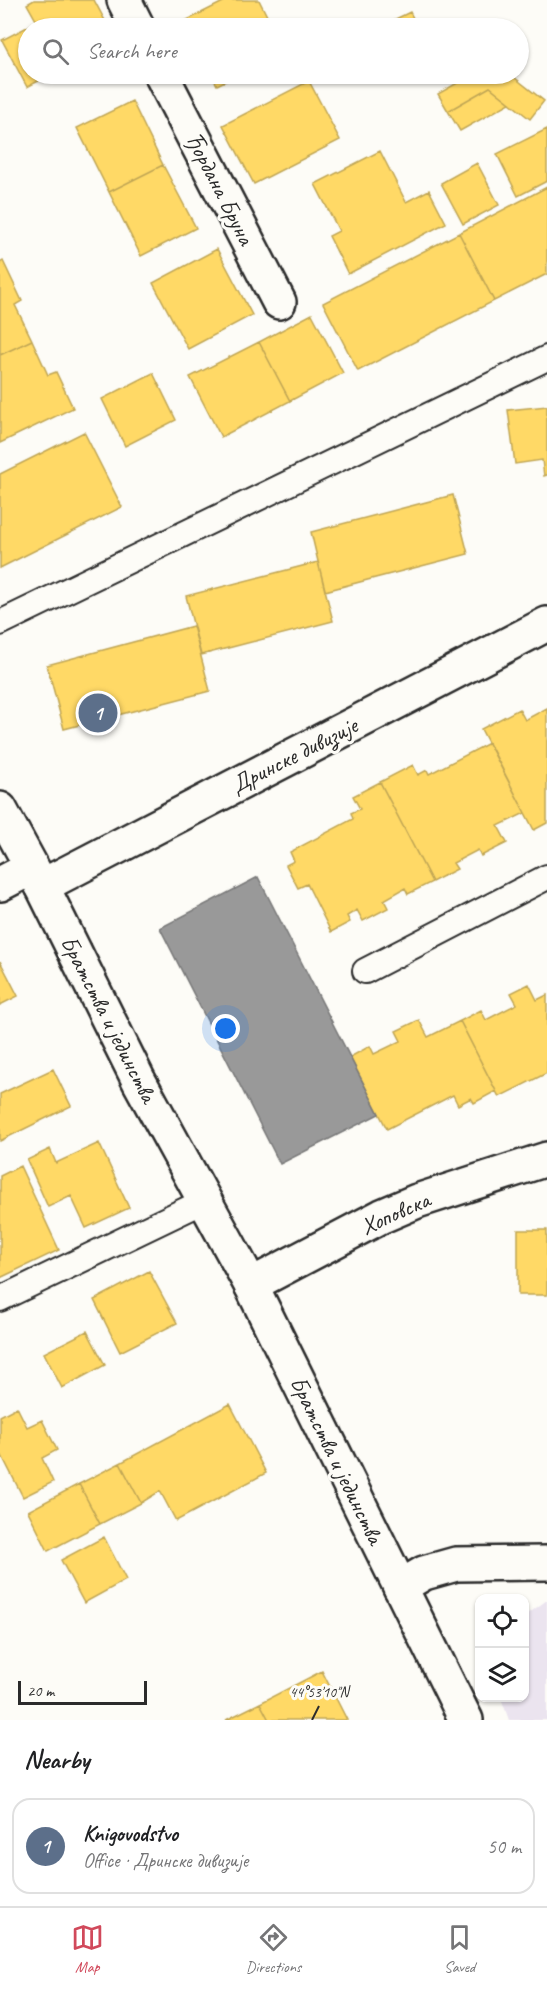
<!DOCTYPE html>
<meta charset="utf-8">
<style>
body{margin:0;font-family:Caveat,sans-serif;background:#f6f6f6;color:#202124}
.controls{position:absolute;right:18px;bottom:18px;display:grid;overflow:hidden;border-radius:12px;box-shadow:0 2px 4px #0004}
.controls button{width:54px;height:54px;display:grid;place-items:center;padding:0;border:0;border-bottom:2px solid #e0e0e0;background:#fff;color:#202124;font:30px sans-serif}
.scale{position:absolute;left:18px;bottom:15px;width:129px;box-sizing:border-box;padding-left:6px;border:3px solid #2b2b2b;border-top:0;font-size:16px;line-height:21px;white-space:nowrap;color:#2b2b2b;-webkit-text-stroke:4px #fdfcf7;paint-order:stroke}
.you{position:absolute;left:226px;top:1029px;width:21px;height:21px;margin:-15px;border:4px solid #fff;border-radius:50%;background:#1a73e8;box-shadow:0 0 0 9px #1a73e833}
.badge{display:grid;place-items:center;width:39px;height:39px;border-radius:50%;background:#d1495b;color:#fff;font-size:20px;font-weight:700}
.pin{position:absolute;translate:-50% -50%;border:3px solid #fff;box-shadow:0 2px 6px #0006}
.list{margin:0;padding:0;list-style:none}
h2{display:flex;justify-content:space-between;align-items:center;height:78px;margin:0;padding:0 24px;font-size:26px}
h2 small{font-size:20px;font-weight:400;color:#757577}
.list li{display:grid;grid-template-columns:39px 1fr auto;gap:18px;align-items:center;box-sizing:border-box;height:96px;margin:0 12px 12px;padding:0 12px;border:2px solid #e0e0e0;border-radius:18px}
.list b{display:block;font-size:22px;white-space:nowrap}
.list p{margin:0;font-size:20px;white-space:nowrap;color:#757577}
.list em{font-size:20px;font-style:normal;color:#757577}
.icon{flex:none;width:33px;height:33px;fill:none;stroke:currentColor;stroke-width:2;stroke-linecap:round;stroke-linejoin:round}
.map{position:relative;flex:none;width:547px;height:1720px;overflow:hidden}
.search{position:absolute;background:#fff;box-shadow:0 2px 4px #0004;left:18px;right:18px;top:18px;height:66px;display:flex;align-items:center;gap:15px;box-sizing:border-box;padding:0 21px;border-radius:33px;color:#757577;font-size:22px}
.sheet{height:186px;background:#fff}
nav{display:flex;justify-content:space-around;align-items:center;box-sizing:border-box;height:84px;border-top:2px solid #e0e0e0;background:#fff;font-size:16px;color:#757577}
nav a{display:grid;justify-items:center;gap:3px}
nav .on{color:#d1495b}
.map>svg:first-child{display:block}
.built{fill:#ebe4ef}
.homes{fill:#ffd966;stroke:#bfa554;stroke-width:1.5}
.industry{fill:#999;stroke:#787878;stroke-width:1.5}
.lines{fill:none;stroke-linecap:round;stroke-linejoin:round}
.service-casing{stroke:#2b2b2b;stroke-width:28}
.minor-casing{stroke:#2b2b2b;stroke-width:38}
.tertiary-casing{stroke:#2b2b2b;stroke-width:38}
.service{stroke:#fdfcf7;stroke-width:24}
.minor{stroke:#fdfcf7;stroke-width:33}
.tertiary{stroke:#fdfcf7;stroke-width:33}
.ticks{fill:none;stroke:#2b2b2b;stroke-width:2}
.labels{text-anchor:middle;stroke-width:6;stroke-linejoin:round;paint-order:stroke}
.street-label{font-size:24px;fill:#2b2b2b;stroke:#fdfcf7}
.ticks-label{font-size:15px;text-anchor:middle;fill:#2b2b2b;stroke:#fdfcf7;stroke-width:6;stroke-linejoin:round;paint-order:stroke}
</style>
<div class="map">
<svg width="547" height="1720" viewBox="0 0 547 1720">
<rect width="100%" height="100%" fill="#fdfcf7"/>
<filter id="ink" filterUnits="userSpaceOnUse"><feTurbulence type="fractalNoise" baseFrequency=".0167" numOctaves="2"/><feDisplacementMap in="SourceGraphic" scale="12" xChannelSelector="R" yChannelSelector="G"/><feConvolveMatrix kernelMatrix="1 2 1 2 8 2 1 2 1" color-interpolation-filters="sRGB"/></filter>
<g filter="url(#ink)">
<!-- built -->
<path class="built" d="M547,1600v120h-38l-8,-22h23l1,-82z"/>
<!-- homes -->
<path class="homes" d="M34,0h60l15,28h-81v46h24l-25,13 -25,-47 35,-18 -10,-18z
M227,0h32l14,28h-84l-4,-7z
M410,12l8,16h-41z
M211,74h29l-23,11z
M473,74h37l34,27 -14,18 -40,-32 -42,24 -10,-17z
M309,81l31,59 -86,44 -31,-59z
M490,87l20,16 -50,28 -12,-20z
M132,101l31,64 -54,27 -32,-64z
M547,129v52l-29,15 -21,-42z
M380,151l26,51 23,-12 17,33 -98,51 -19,-38 10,-5 -24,-47z
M477,163l22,42 -36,19 -22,-41z
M163,165l33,63 -55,28 -32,-64z
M547,187v87l-53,27 -35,-68z
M459,233l35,68 -136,70 -35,-68z
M217,249l35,66 -64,34 -35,-66z
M3,261l19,40 -7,4 17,35 -32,15v-92z
M312,314l31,59 -53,28 -31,-59z
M32,340l16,35 8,-3 17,36 -73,35v-88z
M259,342l31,59 -69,36 -31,-60z
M153,373l23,47 -51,26 -23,-47z
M547,406v69l-3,1 -2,-16 -27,4 -7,-54z
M84,432l38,75 -122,61v-94z
M453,495l15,59 -143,37 -14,-59z
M318,562l15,59 -132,34 -15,-59z
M193,626l17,65 -146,38 -17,-64z
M547,708v115l-13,7 -53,-101 38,-20 6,11z
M489,743l36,70 -27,13 9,17 -26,13 -3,-6 -25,13 4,6 -25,13 -52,-100 33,-17 5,10 9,-5 2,4z
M380,782l52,100 -24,12 -3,-6 -21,12 4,8 -25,13 -6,-11 -10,6 3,6 -19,10 -24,-48 -9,4 -12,-23 8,-4 -4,-9 63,-33 -2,-6 9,-4 -7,-13z
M0,961l18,35 -18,9z
M529,984l8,16 10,-5v78l-48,24 -39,-76 21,-11 5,10 31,-16 -6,-11z
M419,1020l9,17 32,-16 36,70 -22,12 -3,-5 -13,7 -5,-10 -66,34 -37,-72 20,-11 4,8 27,-13 -5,-10z
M53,1069l18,37 -71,35v-47z
M99,1143l30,65 -43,20 -15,-32 -23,11 -21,-47 23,-11 6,14z
M20,1166l39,84 -59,28v-102z
M518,1230h29v65h-29z
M149,1271l28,52 -57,29 -26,-52z
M87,1331l18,34 -43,23 -18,-35z
M230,1404l36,69 -90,48 -16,-30 -19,12 -21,-40z
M17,1407l10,20 15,-7 15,30 -15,8 11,24 -30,15 -23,-45v-36z
M120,1463l21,40 -41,21 -21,-40z
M79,1484l21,40 -52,27 -20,-40z
M104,1537l22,43 -42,23 -23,-43z
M322,1671l25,49h-78l-9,-17z
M260,1703l9,17h-43z"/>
<!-- industry -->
<path class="industry" d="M258,877l121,237 -99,50 -120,-236z"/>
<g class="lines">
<defs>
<path id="service" d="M0,623l547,-265
M365,971l182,-94
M0,1299l204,-98"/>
<path id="minor" d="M124,0l14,28
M161,74l118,228
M0,884l31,-16
M42,886l505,-262
M251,1285l131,-69 35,-15 130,-42
M400,1587l24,-14 32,-9 91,-1"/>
<path id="tertiary" d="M0,809l42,77 97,195 112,204 215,435"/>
</defs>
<!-- service casing -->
<use href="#service" class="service-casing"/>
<!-- minor casing -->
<use href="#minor" class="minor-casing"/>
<!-- tertiary casing -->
<use href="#tertiary" class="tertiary-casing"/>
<!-- service -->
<use href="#service" class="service"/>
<!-- minor -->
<use href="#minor" class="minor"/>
<!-- tertiary -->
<use href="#tertiary" class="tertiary"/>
</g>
</g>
<!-- ticks -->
<path class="ticks" d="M312,1720l7,-14"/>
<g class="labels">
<!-- street labels -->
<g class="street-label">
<text transform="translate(220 188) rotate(63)" y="8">Ђордана Бруна</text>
<text transform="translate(294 755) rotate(-27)" y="8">Дринске дивизије</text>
<text transform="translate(109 1019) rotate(63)" y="8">Братства и јединства</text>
<text transform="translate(395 1213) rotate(-24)" y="8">Хоповска</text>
<text transform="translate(337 1460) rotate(64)" y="8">Братства и јединства</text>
</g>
</g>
<g class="ticks-label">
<text x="319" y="1697">44°53'10"N</text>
</g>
</svg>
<div class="controls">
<button><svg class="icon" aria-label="locate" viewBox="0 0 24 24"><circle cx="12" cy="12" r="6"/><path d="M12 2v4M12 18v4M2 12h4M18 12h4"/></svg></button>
<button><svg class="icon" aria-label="layers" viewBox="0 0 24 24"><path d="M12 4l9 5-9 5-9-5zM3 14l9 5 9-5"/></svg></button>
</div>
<div class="scale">20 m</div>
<div class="you"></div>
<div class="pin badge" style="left:98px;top:713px;background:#5c6f8a">1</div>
<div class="search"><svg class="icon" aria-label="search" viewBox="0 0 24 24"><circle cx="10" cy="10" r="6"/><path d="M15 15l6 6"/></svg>Search here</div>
</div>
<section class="sheet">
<h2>Nearby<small></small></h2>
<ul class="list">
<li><span class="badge" style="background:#5c6f8a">1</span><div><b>Knigovodstvo</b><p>Office · Дринске дивизије</p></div><em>50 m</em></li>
</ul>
</section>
<nav>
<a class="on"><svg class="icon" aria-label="map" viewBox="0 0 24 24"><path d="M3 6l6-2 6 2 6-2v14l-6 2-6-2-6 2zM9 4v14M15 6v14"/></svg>Map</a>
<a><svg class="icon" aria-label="directions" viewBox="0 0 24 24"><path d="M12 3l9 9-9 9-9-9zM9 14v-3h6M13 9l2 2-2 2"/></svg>Directions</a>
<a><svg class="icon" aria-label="saved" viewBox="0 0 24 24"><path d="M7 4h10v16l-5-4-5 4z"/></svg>Saved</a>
</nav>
